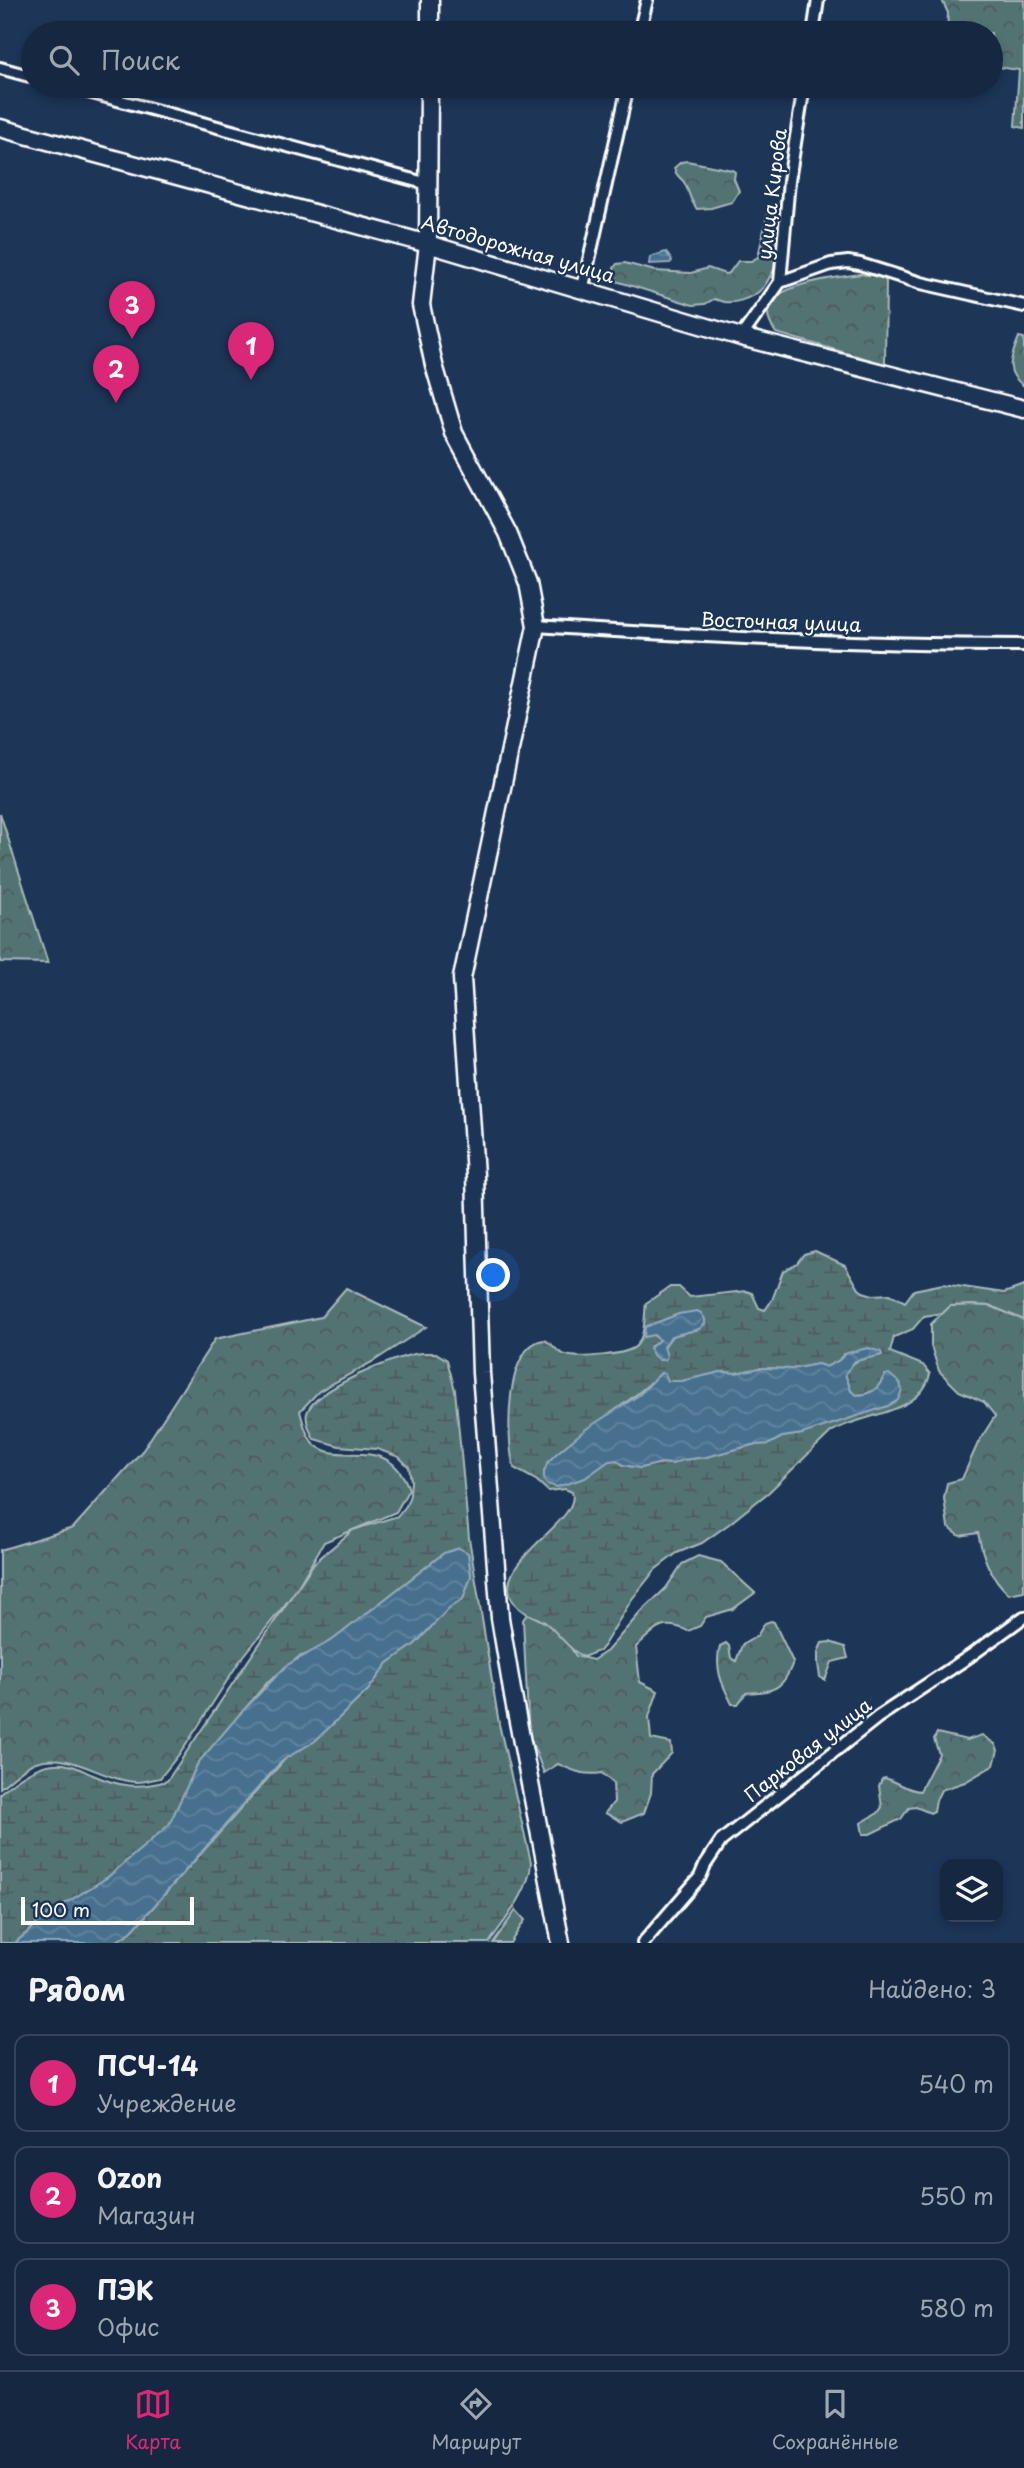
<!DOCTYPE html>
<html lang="ru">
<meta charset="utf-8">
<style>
body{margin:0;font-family:"Playpen Sans",sans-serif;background:#23344c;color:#f1f3f6}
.controls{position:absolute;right:21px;bottom:21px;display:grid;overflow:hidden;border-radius:14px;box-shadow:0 4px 10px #0003}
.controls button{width:63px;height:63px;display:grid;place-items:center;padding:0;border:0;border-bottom:2px solid #35445a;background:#162841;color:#f1f3f6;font:35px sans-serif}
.scale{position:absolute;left:21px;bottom:18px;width:173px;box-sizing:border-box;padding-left:7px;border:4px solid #fff;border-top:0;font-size:19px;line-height:24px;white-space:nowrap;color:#fff;-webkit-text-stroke:5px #1d3557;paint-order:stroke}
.you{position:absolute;left:494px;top:1276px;width:24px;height:24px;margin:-18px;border:5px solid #fff;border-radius:50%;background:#1a73e8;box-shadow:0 0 0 10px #1a73e833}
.badge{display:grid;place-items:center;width:46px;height:46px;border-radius:50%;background:#db2777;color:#fff;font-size:23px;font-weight:700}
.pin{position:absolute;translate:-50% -58px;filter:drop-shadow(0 2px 4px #0008)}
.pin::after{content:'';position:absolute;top:37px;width:24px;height:21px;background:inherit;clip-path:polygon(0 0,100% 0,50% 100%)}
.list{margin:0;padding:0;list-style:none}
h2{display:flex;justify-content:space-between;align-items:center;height:91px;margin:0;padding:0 28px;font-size:30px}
h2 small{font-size:23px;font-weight:400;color:#9ea6b1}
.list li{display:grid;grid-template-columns:46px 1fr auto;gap:21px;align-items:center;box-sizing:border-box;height:98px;margin:0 14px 14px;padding:0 14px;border:2px solid #35445a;border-radius:14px}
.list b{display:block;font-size:26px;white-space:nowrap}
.list p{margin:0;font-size:23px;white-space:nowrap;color:#9ea6b1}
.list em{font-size:23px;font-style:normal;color:#9ea6b1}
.icon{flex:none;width:38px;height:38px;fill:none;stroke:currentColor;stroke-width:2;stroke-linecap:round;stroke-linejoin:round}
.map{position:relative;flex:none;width:1024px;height:1943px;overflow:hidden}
.search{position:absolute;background:#162841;box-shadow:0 4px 10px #0003;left:21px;right:21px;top:21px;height:77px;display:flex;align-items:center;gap:18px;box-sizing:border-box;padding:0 24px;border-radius:38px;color:#9ea6b1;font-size:26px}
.sheet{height:427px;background:#162841}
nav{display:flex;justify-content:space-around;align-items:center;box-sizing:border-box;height:98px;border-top:2px solid #35445a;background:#162841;font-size:19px;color:#9ea6b1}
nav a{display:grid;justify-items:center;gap:4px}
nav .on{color:#db2777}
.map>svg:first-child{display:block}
.forest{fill:url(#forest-crowns);stroke:#a8b9b9;stroke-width:2}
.wetland{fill:url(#wetland-marsh);stroke:#a8b9b9;stroke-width:2;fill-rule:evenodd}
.water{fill:url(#water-waves);stroke:#91a9bc;stroke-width:2}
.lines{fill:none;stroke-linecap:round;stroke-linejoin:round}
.street-casing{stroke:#fff;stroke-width:16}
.secondary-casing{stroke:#fff;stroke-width:21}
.street{stroke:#1d3557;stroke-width:10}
.secondary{stroke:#1d3557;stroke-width:16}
.labels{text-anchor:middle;stroke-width:5;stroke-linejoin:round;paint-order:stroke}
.street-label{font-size:19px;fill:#fff;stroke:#1d3557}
</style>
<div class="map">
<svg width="1024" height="1943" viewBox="0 0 1024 1943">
<defs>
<pattern id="forest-crowns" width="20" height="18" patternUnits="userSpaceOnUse" patternTransform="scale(1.75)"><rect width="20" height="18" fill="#527373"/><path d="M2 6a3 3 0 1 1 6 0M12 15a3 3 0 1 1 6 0" fill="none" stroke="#4e5a5a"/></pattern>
<pattern id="wetland-marsh" width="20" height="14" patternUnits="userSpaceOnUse" patternTransform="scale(1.75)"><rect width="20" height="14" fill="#527373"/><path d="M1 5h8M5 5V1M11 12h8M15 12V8" fill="none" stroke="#4e5a5a"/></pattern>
<pattern id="water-waves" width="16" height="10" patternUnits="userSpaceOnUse" patternTransform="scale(1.75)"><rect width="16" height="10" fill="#476f8f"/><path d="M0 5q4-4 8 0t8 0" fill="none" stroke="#6385a0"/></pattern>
</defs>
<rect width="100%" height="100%" fill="#1d3557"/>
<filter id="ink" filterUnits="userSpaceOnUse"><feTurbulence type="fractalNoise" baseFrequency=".0143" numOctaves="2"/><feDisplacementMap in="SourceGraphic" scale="14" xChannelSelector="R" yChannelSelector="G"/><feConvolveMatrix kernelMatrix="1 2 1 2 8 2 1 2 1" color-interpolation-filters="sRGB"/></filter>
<g filter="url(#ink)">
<!-- forest -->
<path class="forest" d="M942,0h82v128l-9,-2 4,-56 -28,-4v-33h-44l1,-20z
M687,161l45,9 3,2 -1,7 5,12 -7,11 -21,6 -14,1c-7,-8 -8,-18 -13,-27 -5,-6 -8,-6 -10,-14l7,-6z
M776,204l2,4 -1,58c-6,7 -7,12 -12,19 -7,11 -28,19 -41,17 -3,-1 -7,-2 -10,-3l-9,5 -12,1 -77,-24 -2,-13 3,-4 8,-1 30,8 36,2 17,-5 17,6 4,-1 9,-12h13l7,-4 11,-51z
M860,274l24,3 2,5 -1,82 -109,-31c-35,-48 55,-54 84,-59z
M1019,337l5,1v48c-21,-15 -13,-28 -5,-49z
M0,813l48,150 -48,-1z
M346,1288l80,39 -52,34 -55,30 -19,20c3,11 5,22 12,31 26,28 75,-12 97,47l-13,23 -72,30 -29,50 -56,70 -55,86 -24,30c-7,1 -15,4 -22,4 -36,-1 -65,-31 -102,-20 -12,4 -25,18 -36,26v-238l73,-22 70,-78 72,-111 106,-22z
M972,1305l19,1 33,14v271l-15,3c-19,-17 -26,-36 -31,-61l-18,3 -12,-9 -4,-29 3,-15 15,-4 16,-36 17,-27 -11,-14 -25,-11 -20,-20 -8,-25v-22l19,-18z
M698,1556l23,6 34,31 -22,16 -27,8 -6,9 -12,5c-26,-12 -33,-2 -52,16l4,35 18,9 -9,26 2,22 20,4 1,10 -20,21 -1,19 -7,20 -22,9 -17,-9 9,-11 -1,-19 -11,-10c-18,3 -28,-2 -44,-9l-14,9 -15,-38 -6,-115 14,-22 14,17 25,41 17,4 14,-9 33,-38 26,-25 16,-24z
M771,1621l3,1 19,40c-10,29 -20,29 -47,31l-8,11h-6c-10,-20 -18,-35 -12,-58l6,-3 3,3 2,12 5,3 6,-16 15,-9 8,-13z
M830,1642l15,5 3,11 -16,4 -7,18 -5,-3 -2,-13v-12l4,-9z
M937,1733l30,7 15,-5 13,9 3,6 -4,15 -29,17 -24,8 -5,10 -2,11 -4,2 -14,-6 -7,1 -8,11 -31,15h-7l-2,-11 17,-10 4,-6 -3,-21 3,-7 3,-1c13,4 22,12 35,13l19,-37 -5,-15z
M516,1910l9,10 -15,23h-17z"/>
<!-- wetland -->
<path class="wetland" d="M815,1251l30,14 14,24 4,3 10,3 17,-1 15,8 9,-12 29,-6 61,9 20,-7v34l-33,-14 -19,-1 -22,1 -7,7 -19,3 -11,13 -19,8 -4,15 33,13 7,9c-9,42 -71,39 -99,58l-62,60 -40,32 -27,19 -25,10 -21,16 -24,30 -28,46 -5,6 -16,6c-15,-8 -23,-22 -36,-33 -10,-8 -24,-9 -32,-20 -31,-40 68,-82 57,-112l-7,-3 -17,2 -12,-11 -22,-12c-8,-28 -10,-123 30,-128 10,3 12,13 22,15 12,4 62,0 70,-9 10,-11 8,-30 10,-43l24,-16h9l11,10 56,-6 6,2 7,15 6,2 7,-10 11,-29 14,-8 7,-9zM697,1312l2,17 -27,7 -8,11v5l-13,-6 8,-4v-2l-14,-13 34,-13zM844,1354l38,1c-16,4 -28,2 -37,19l6,17 6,4c16,-1 21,-6 28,-20l15,8 -98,51 -20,3 -13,7 -17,1 -46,12 -24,3 -10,4 -10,-1 -22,5 -17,-3 -6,-5 -69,2c34,-34 79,-55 113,-89l7,8h14l39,-9 15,1 24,-5 32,1 26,-5 8,3 12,-6z
M421,1353h15l11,7 8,30 14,148 30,186 32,138c-1,30 -26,57 -42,81h-375l18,-12 154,-173 29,-17 53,-51 20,-27 27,-19 34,-36 14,-9 8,-23 -3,-23h-24l-110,86 -20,13 -15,5 -32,26 -69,80 -29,62 -61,52 -61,38 -32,28h-15v-150c18,-15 43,-34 68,-28 9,1 16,7 25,10 27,12 45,14 74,6l147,-218 39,-33 45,-14 8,-10 4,-11 1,-14 -2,-14 -10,-10 -22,-8 -38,-3 -25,-7c-4,-8 -9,-18 -7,-26 7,-24 91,-58 114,-60z"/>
<!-- water -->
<path class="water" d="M666,252l6,9 -2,2 -21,1 1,-7z
M697,1311l4,2 4,6v5l-6,5 -28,7 -7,11 3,9 -2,4h-6l-6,-5 -3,-7 9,-8 -5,-5 -10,2 1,-10 34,-13z
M868,1348l13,4 1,3 -27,6 -10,13 6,17 6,4c16,-1 21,-6 28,-20l4,-1 11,9 2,7 -4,10 -10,6 -86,28 -20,3 -13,7 -17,1 -46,12 -24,3 -10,4 -10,-1 -22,5 -17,-3 -6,-5 -8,1 -24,17 -28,9 -10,-3 -3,-4v-9l4,-9 9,-9 29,-24 53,-34 22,-22 4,1 3,7h14l39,-9 15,1 24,-5 32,1 26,-5 8,3 12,-6 9,-8z
M459,1548l9,5 3,23 -8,23 -14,9 -34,36 -27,19 -20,27 -53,51 -29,17 -7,6 -147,167 -18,12h-99l32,-28 61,-38 61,-52 29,-62 40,-47 49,-51 47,-26 110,-86z"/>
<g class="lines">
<defs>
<path id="street" d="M639,33l8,-33
M813,33l5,-33
M0,68l33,9
M66,86l362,98
M780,282l51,-18 17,-2 12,2 61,19 103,23
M582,291l46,-205
M741,337l39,-55 9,-101 15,-95
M536,626c163,11 325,19 488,19
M643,1943l57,-66 5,-12 16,-24 157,-124 92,-61 54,-39"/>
<path id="secondary" d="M430,33v-33
M429,86l-1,158 -7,61 13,60 20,68 54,100 20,50 8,43 -74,352 13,197 6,198 19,245 13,78 48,247
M0,128l428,116 313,93 283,72"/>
</defs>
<!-- street casing -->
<use href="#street" class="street-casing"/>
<!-- secondary casing -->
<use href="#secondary" class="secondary-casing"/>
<!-- street -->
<use href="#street" class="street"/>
<!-- secondary -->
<use href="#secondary" class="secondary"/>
</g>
</g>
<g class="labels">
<!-- street labels -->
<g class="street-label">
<text transform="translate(772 194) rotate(-83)" y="7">улица Кирова</text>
<text transform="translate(518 249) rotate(16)" y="7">Автодорожная улица</text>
<text transform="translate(781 622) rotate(2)" y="7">Восточная улица</text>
<text transform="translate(808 1750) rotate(-38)" y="7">Парковая улица</text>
</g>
</g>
</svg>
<div class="controls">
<button><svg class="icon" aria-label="layers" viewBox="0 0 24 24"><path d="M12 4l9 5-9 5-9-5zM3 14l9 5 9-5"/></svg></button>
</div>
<div class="scale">100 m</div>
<div class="you"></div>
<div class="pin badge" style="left:251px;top:380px">1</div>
<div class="pin badge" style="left:116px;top:403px">2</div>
<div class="pin badge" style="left:132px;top:339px">3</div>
<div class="search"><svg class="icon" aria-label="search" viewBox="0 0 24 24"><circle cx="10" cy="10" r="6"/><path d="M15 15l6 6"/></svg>Поиск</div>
</div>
<section class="sheet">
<h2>Рядом<small>Найдено: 3</small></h2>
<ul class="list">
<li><span class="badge">1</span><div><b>ПСЧ-14</b><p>Учреждение</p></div><em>540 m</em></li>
<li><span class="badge">2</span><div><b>Ozon</b><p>Магазин</p></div><em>550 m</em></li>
<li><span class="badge">3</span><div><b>ПЭК</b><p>Офис</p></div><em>580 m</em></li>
</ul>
</section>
<nav>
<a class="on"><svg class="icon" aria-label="map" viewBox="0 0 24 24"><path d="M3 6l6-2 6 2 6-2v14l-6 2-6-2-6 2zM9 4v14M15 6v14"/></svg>Карта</a>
<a><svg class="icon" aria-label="directions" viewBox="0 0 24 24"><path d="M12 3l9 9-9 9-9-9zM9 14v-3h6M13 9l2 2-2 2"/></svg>Маршрут</a>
<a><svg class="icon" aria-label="saved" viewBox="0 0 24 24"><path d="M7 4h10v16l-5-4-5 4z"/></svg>Сохранённые</a>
</nav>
